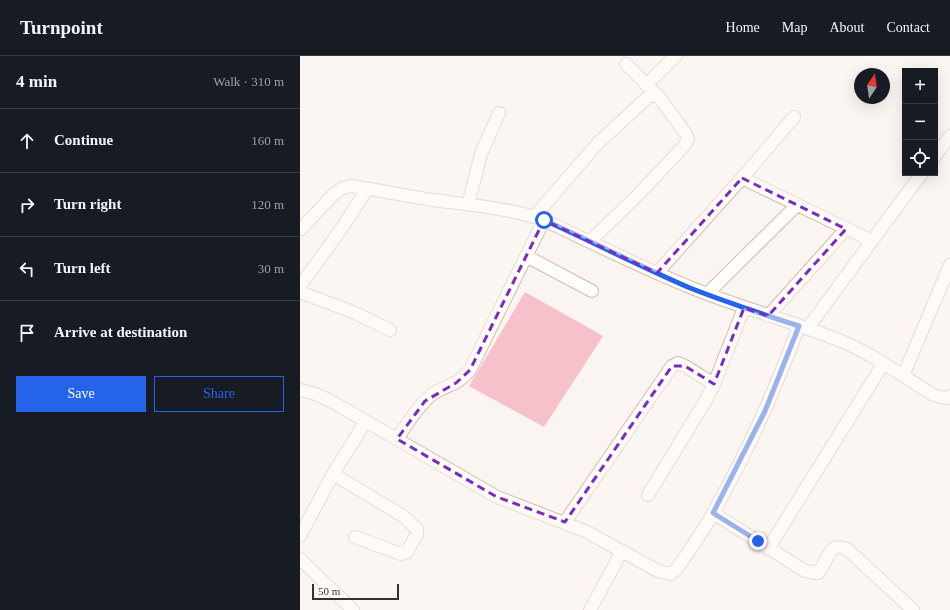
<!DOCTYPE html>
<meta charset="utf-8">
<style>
body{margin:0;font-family:"Times New Roman",serif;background:#20242c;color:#f1f3f6}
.controls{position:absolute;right:12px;top:12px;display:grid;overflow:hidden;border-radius:0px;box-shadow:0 4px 16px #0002}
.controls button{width:36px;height:36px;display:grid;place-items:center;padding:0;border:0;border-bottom:1px solid #363941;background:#171b24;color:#f1f3f6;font:20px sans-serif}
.compass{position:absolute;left:554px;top:12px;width:36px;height:36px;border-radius:50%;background:#171b24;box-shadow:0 4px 16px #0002;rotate:13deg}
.scale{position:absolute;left:12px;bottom:10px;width:87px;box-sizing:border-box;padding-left:4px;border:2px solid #3b2f28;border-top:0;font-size:11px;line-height:14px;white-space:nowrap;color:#3b2f28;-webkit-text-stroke:3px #fff;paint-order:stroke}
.stop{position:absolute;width:12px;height:12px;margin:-9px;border:3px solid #2563eb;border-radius:50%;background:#fff}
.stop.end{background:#2563eb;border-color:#fff;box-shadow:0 1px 4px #0008}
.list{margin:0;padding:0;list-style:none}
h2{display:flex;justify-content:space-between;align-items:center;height:52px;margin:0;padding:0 16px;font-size:17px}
h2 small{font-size:13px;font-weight:400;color:#9ea1a6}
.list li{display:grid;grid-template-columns:26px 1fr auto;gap:12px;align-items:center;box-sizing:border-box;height:64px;padding:0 16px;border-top:1px solid #363941}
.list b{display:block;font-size:15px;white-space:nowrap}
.list em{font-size:13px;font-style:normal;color:#9ea1a6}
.actions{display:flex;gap:8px;padding:12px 16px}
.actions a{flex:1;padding:9px 0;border:1px solid #2563eb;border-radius:0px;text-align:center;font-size:14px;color:#2563eb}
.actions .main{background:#2563eb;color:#fff}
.icon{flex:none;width:22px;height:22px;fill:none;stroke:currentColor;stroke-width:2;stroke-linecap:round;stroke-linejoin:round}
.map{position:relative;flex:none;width:650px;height:554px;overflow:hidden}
header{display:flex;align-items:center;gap:24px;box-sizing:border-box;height:56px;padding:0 20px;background:#171b24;border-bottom:1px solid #363941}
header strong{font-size:19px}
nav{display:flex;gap:22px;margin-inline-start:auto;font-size:14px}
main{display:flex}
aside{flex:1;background:#171b24}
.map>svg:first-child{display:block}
.water{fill:#f7c1cb}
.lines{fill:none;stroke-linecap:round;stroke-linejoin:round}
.street-casing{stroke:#d7baa9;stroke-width:14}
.street{stroke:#fff;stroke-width:12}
.route{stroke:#2563eb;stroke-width:5}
.marked{fill:none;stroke:#7b2cbf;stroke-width:3;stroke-dasharray:8 5;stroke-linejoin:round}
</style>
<header>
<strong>Turnpoint</strong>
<nav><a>Home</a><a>Map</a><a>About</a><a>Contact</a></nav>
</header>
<main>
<aside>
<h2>4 min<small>Walk · 310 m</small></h2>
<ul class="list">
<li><svg class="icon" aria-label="ahead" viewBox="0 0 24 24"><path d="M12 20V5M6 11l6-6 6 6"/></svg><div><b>Continue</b></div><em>160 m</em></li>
<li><svg class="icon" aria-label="right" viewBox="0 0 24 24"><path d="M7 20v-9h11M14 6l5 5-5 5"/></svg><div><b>Turn right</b></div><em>120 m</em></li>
<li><svg class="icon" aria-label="left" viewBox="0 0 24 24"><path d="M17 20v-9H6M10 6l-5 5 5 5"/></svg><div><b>Turn left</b></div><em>30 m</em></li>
<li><svg class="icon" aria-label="arrive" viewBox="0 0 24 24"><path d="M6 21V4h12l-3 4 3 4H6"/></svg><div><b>Arrive at destination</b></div></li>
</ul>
<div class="actions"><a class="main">Save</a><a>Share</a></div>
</aside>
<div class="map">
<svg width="650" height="554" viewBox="0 0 650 554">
<rect width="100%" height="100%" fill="#fbf5f2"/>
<!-- water -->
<path class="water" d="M225,236l78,44 -59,91 -75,-41z"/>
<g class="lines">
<defs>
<path id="street" d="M326,8l33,33
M346,29l30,-29
M635,100l15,-20
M442,122l130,63
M168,149l13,-51 18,-41
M234,161l63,-73 51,-47 5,-2 6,2 27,37 2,5 -4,7 -49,52 -45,43
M0,174l35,-37 8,-5 8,-2c28,4 55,10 82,14 37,5 75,8 111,20 49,23 98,48 148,68 49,20 100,33 149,53 32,13 61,35 91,53l8,3 8,1 2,-2
M226,200l66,35
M357,217l85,-95 52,-61
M0,230l42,-58 25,-39
M0,236l53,20 37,18
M407,238l90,-89
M468,260l78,-87
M507,273l115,-156
M603,320l47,-111
M0,334l13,3 16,7 168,97 88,34 73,40 12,3 6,-4c13,-19 27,-38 38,-59 34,-59 61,-121 85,-185
M97,383c8,-13 25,-38 37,-46 15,-9 24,-8 36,-23l74,-150
M33,418l70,42 14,13v5l-10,18 -6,2 -46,-17
M348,439l58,-95 8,-16 30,-76
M413,457l92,58 13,2c11,-12 9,-32 29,-24l66,61
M265,466l107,-156 6,-3 7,3 29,18
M0,480l33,-62 33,-53
M468,493l115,-185
M0,503l53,51
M290,554l32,-59"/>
</defs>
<!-- street casing -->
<use href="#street" class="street-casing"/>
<!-- street -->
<use href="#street" class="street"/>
</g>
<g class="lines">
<!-- route -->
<path class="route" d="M244,164c49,22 97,47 146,68 36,14 72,26 109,38l-34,85 -52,102 45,28"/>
</g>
<!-- marked area -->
<path d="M0 0H650V554H0ZM442,122l104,51 -78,87 -24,-8 -30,76 -29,-18h-13l-107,156 -68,-25 -100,-58 28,-38 31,-18 14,-13 74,-150 113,53z" fill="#fbf5f2" fill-opacity=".55" fill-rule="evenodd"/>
<path class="marked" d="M442,122l104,51 -78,87 -24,-8 -30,76 -29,-18h-13l-107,156 -68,-25 -100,-58 28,-38 31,-18 14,-13 74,-150 113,53z"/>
</svg>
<div class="controls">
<button>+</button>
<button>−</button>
<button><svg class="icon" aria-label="locate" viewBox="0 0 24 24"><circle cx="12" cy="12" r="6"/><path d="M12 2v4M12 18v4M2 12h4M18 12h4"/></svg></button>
</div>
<svg class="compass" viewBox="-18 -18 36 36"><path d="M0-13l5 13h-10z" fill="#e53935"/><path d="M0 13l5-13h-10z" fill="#9ea1a6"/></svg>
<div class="scale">50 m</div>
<div class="stop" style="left:244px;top:164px"></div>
<div class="stop end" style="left:458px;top:485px"></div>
</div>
</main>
